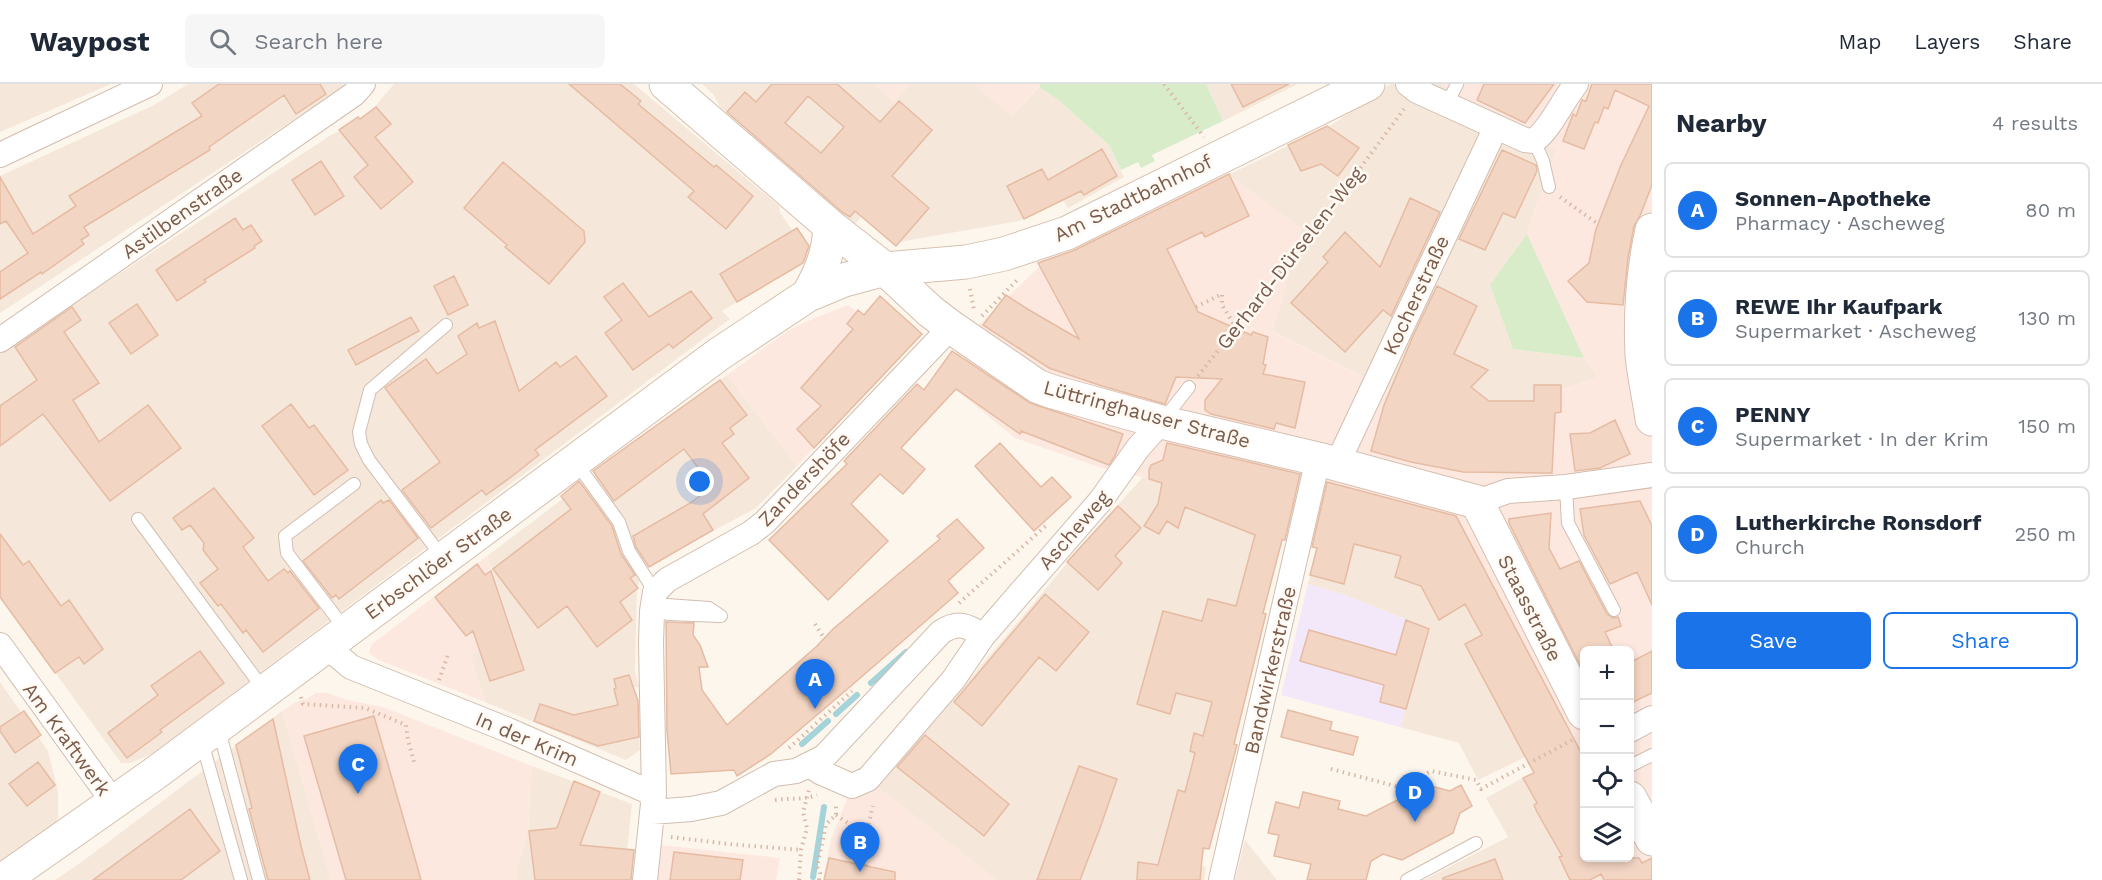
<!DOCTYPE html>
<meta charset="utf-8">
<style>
body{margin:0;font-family:"Work Sans",sans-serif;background:#f6f6f7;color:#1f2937}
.controls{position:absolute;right:18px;bottom:18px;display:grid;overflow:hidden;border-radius:9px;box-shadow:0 3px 9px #0003}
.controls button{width:54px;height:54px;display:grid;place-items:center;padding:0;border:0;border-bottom:2px solid #e0e1e3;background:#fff;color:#1f2937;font:30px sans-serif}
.you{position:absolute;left:700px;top:398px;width:21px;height:21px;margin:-15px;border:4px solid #fff;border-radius:50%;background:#1a73e8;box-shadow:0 0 0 9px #1a73e833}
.badge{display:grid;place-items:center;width:39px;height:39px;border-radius:50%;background:#1a73e8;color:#fff;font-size:20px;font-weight:700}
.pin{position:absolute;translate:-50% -50px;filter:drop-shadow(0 2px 3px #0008)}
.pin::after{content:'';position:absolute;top:32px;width:21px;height:18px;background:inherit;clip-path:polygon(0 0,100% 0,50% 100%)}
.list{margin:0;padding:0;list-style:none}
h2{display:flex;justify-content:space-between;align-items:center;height:78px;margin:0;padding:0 24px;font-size:26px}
h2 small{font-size:20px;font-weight:400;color:#747a83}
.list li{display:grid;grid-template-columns:39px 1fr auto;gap:18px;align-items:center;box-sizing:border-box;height:96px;margin:0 12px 12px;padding:0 12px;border:2px solid #e0e1e3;border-radius:9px}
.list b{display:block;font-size:22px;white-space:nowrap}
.list p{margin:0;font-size:20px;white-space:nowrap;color:#747a83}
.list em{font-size:20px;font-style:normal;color:#747a83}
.actions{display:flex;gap:12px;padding:18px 24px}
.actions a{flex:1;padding:14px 0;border:2px solid #1a73e8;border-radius:9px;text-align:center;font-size:21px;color:#1a73e8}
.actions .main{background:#1a73e8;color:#fff}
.icon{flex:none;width:33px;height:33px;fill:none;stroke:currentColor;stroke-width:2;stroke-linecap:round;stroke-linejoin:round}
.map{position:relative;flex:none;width:1652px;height:796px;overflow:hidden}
header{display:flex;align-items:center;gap:36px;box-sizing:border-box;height:84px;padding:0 30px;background:#fff;border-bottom:2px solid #e0e1e3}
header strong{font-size:28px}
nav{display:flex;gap:33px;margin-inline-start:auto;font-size:21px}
.search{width:420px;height:54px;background:#f6f6f7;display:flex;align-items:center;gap:15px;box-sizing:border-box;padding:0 21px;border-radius:9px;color:#747a83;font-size:22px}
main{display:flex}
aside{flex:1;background:#fff}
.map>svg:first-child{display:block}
.residential{fill:#f5e8da}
.commercial{fill:#fde8e0}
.education{fill:#f3e8fa}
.green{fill:#d8ecc9}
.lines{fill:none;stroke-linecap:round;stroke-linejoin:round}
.stream{stroke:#a5d3da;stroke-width:6}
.building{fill:#f3d5c3;stroke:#e6bba3;stroke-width:1.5;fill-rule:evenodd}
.lane-casing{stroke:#d1beb0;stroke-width:14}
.street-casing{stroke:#d1beb0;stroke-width:26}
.secondary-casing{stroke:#d6c0b0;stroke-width:35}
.path{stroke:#d9b8a5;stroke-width:4;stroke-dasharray:1.5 4.5;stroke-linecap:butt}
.lane{stroke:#fff;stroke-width:12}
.street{stroke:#fff;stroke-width:24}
.secondary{stroke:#fff;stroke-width:33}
.labels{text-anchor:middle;stroke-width:5;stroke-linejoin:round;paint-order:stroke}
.street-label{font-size:20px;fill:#7a5c4d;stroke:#fffaf3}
</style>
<header>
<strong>Waypost</strong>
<div class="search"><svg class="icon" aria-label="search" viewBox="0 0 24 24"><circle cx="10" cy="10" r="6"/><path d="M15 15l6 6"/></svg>Search here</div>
<nav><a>Map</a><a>Layers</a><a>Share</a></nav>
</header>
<main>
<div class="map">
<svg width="1652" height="796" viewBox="0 0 1652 796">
<rect width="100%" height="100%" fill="#fdf6ec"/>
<!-- residential -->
<path class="residential" d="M0,0h111l-111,48z
M188,0h160l-348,229v-137l154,-71z
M394,0h240l145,122 1,6 30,46 -88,53 8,8 -578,435 -22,9h-9l-121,-166v-245l331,-217 35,-18z
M702,0h172l20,18 16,-18h64l38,32 27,-29 18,12 52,46 15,32 -56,31 -5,-8 -44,21 -126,22 -31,-27 -7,8 -135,-117 -7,-13z
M1206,0h92l-75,37z
M1391,0h50l115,66 -29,84 -37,51 23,64 71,9 14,19 -139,48 -187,-94 30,-102 -74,-54 105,-51z
M727,291l70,91 -41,42 -112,60 -7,20 -2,83 4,16 -6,1 3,11 4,51 -14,10 -141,-58 -15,-48 45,-16 -28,-82z
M1143,393l146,34 -88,354 5,2 -2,13h-207l-121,-94 16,-27 42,-37 150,-179z
M1324,435l111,27 111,201 -68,33 -19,-37 -59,-16 30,-98 -85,-34 -37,-11z
M0,598l48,69 10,40v26l-4,10 -54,36z
M282,627l49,169h-276l28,-19z
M1554,677l30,55v42h23l13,22h-196l84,-43 -22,-39z
M532,682l100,38 -8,76h-106l-2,-8 12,-41z
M1245,756l32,40h-42z"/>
<!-- commercial -->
<path class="commercial" d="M874,0h36l-16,18z
M974,0h67l-29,32z
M1441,0h211v796h-32l-13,-22h23v-208h-46v166l-149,-270 -336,-79 -84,-29 -77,-63 42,-51 61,-59 187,-90 74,54 -29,103 186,93 139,-48 -14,-19 -57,-124 29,-84z
M876,216l42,36 -121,130 -70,-91 62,-45 28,-13 31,-12 13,11z
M487,472l28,82 -45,16 15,48 -106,-42 -10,-7 2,-8z
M316,609h11l20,7 36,7 149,59 -4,65 -12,41 2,8h-187l-49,-169 14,-9 10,-3z
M876,702l121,94h-174l8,-41 16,-40z
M661,761l119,13 -4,22h-119z"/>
<!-- education -->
<path class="education" d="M1308,500l37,11 85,34 -30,98 -119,-32z"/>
<!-- green -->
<path class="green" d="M1041,0h165l17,37 -71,34 3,6 -14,7 -3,-6 -17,8 -12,-25 -52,-46 -18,-12z
M1527,150l57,124 -71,-9 -23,-64z"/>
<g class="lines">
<!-- stream -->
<path class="stream" d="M871,599l35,-31
M836,630l21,-19
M802,660l26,-23
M813,793l11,-70"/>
</g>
<!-- building -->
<path class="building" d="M219,0h101l6,10 -30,20 -12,-19 -75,52 1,3 -126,77 5,8 -8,5 3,4 -42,30 -1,-2 -41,27v-27l28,-19 -22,-32 -6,3v-47l33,57 43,-28 -7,-10 133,-80 -10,-13z
M569,0h51l21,17 -3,3 76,63 2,-2 37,31 -27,33 -38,-32 6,-6z
M772,0h65l43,38 19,-21 33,29 -40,46 37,32 -33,38 -41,-35 -5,6 -8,-5 -115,-100 18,-20 11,10zM808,12l36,31 -23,26 -36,-30z
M1231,0h58l-46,23z
M1484,0h70l-29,39 -48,-23z
M1592,0h60v101l-12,31 -6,10 -6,32 -5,47 -36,-3 -19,-21 21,-18 7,-34 25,-64 28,-59 -34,-16 -7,19 -4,-2 -6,16 -3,-1 -11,27 -21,-8 10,-27 3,2 6,-16 4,1z
M376,23l15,17 -16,13 38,45 -32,27 -27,-32 14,-12 -29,-35 19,-13 2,2z
M1327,42l32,22 -21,28 -17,-12 -20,7 -13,-26z
M1102,65l15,27 -33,19 -3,-4 -57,28 -17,-33 35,-17 6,11z
M1502,66l34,15 1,6 -22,47 -12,-5 -18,37 -26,-11z
M321,77l23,35 -29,19 -23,-35z
M503,78l81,69 1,11 -36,42 -44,-37 2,-2 -43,-37z
M1229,90l20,42 -44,21 -3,-5 -35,17 31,63 53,23 2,-3 15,5 -5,27 3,1 -3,9 42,8 -10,46 -19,-5 -2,6 -63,-15 -6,-4v-10l17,-21 -46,-2 -11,27 -63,-18 -53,-18 -66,-43 23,-30 23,15 50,29 -41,-76 37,-13z
M1410,114l30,14 -49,104 -8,-6 -38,42 -54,-49 37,-41 -5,-5 22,-25 35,35z
M235,134l8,12 8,-5 11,16 -8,5 1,2 -51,32 2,2 -29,19 -21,-31z
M797,144l12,18 -6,17 -66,39 -17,-28z
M454,192l14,29 -20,10 -14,-29z
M623,199l26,34 42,-26 21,27 -39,30 -4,-4 -36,26 -28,-37 17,-13 -18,-23z
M1437,202l40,20 -23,48 34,16 -17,17 18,14h45v-16h27v27l-6,1 -3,60 -89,-1 -52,-10 -40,-11 13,-46 29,-69z
M880,212l42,38 -108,114 -17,-19 24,-23 -20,-18 52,-59 -6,-5 11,-14 6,5z
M137,220l21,31 -27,19 -22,-31z
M72,223l9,13 -17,12 35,51 -26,17 26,42 49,-37 33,43 -71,53 -67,-87 -43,32v-40l37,-26 -22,-33z
M411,233l8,14 -63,34 -8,-15z
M495,237l24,70 37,-29 4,5 16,-11 31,40 -72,54 4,5 -28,22 -25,18 -4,-5 -51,38 -29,-38 38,-28 -55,-74 41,-29 11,15 30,-20 -9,-18 19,-13 2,5z
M952,267l78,52 93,31 -8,22 -6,9 -88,-34 -1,3 -64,-45 -55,59 24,21 -22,25 -23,-20 -29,30 37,37 -60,59 -59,-60 78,-76 -3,-3 73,-77 7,6z
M720,296l27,35 -17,13 4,6 -12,9 27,35 -46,36 10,16 -64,37 -13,-20 -3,-11 59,-34 20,-16 -28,-37 -70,52 -21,-30z
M291,320l18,24 5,-3 34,45 -34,25 -52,-69z
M1615,336l15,34 -30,14 -25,3 -5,-37 20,-1z
M1000,359l41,44 11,-10 19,20 -37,34 -59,-65z
M1167,359l133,31 -15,66h-3l-19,73 3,1 -32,130 3,1 -28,104 -6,-1 -3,32h-63l1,-18 20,3 20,-75 7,2 10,-39 -5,-2 4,-18 9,3 9,-34 -36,-9 -6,21 -33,-10 26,-93 39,10 6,-22 28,7 19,-71 -70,-28 -7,21 -11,-7 -8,13 -15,-8 14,-22 4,-21 -13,-4v-9l2,-5 12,-5z
M579,397l33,45 9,28 14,21 -5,3 8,10 -18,14 12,18 -35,27 -30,-41 -29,22 -45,-59 78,-60 -10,-13z
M1327,398l129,34 128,242v100h55l3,5 10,-5v22h-48l-3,-6 -11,6h-20l-11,-23 3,-1 -25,-44 -3,-7 3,-2 -14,-25 11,-5 -69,-129 17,-9 -17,-31 -26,16 -18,-34 -26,-9 6,-21 -47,-12 -10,40 -34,-9 7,-27 -5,-1z
M214,404l40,50 -11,9 25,34 16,-12 4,4 2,-2 29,37 -56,44 -17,-22 -3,3 -22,-29 -3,2 -18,-23 18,-14 -15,-19 1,-7 -14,-18 -8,5 -9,-12z
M381,416l2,3 6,-3 29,38 -79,61 -3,-4 -4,3 -29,-37z
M1640,417l12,25v79l-15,-33 -27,12 -26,-49 -4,-26z
M1118,422l23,22 -26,28 7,7 -24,27 -31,-28z
M1551,429l-2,35 11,21 19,-8 28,53 6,4 5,-1 3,9 -16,6 9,19h-30v22l-75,-150v-4z
M957,435l27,29 -36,33 10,12 -107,93 -80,68 -34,22 -3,-6 -63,4 -4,-43 -1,-109 28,1 -1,12 7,10 8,22h-9l3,23 25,35 90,-79 16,-17 107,-90 -3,-3z
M0,450l23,31 6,-4 32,45 8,-6 34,49 -19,15 -5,-7 -24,16 -55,-76z
M477,480l8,11 6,-4 33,99 -34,11 -17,-50 -7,5 -31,-39z
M1045,510l44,38 -33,39 -17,-14 -57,69 -28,-24z
M1406,536l23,9 -23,80 -26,-7 4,-17 -84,-24 9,-31 87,25z
M200,567l24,32 -64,47 2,2 -35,26 -19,-25 50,-38 -7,-9z
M1652,567v42l-23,11v-41z
M629,591l9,26 1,36 -41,9 -64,-25 6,-17 34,11 44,-10 -4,-16 2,-1 -2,-9z
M1288,626l44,12 -2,8 28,7 -5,18 -72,-18z
M24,627l17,24 -26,18 -15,-22v-4z
M374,632l40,139 7,25h-75l-42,-144z
M273,635l28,127 9,34h-42l-19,-71 3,-1 -16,-63z
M925,651l84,69 -25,32 -87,-69z
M38,678l17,23 -28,21 -18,-22z
M1079,682l38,13 -17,49 -20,52h-43z
M574,697l26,11 -20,53 54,5 -3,30h-96l-6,-49 28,-3z
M1427,701l23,6 11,-6 11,21 -12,7 -7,20 -51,27 -19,-6 -12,7 -5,19h-59l4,-16 -37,-8 5,-21 -11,-2 8,-31 23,6 4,-16 37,9 -2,8 28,7z
M190,725l30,42 -39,29h-88z
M674,768l69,8 -3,20h-70z
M829,774l66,14v8h-71z
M1495,775l8,21h-60v-2z"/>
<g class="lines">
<defs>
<path id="lane" d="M1447,20l10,-20
M1534,57l9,20 6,26
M1164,335l25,-32
M575,377l44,61 10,29 26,41
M1566,403l2,36 46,87
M138,435l126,171
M443,474l-74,-98 -8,-16 -2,-12 11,-42 76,-65
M653,520l56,4 12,8
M652,527l17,3 51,2
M345,545l-58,-76 -2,-17 69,-52
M219,646l40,150
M202,658l39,138
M1630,682l22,-11
M1407,796l69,-37"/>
<path id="street" d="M1408,0l9,7 108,49 9,1c17,-13 28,-40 42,-57
M0,71l150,-71
M0,256l354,-246 9,-10
M1337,380l159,-337
M1477,418l31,-11 58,-4 86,-12
M0,561l114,158
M325,561l26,22 157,63 146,64
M1630,646l22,-12
M810,681l10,7 32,14 16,-7 85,-99 30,-44 118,-136 37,-52 23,-26
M652,728l39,-3 30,-6 53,-29 22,-3 28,-14 117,-125c17,-11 26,-7 42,4
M645,796l9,-86 -3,-151 1,-32 3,-19 12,-12 84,-47 14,-11 186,-195
M1221,796l97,-421"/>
<path id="secondary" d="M666,0l164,142 55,43 45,42 21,16 86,59 13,5 111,31 157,37 159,43 107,211
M1652,146c-9,41 -12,83 -10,125 2,21 7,42 10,64
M808,211c13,-23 21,-42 22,-69
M1630,714l22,41
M3,796l151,-106 565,-420 89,-59 36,-15 41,-11 81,-7 38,-8 63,-21 301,-149"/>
</defs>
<!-- lane casing -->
<use href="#lane" class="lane-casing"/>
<!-- street casing -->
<use href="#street" class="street-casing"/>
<!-- secondary casing -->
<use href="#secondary" class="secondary-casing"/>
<!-- path -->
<path class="path" d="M1164,0l40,53
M1560,113l38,27
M970,205l4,21
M1196,223l26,-13v11l14,23
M982,232l36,-37
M1198,292l135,-171 71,-96
M959,519l89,-79
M815,540l9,14
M439,596l9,-25
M301,613l2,7 62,4 41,17 2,15 6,22
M789,664l63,-57
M1331,685l68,18 32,-16 45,9 5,9 95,-51
M775,716c15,-2 28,0 42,-5
M836,731l30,20
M671,753l58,7 72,6
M866,782v-31l7,-29
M799,796l2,-30 6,-22 -4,-16 6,-22
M819,796l1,-7 -3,-6 7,-33 2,-10 10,-9v-12"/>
<!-- lane -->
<use href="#lane" class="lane"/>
<!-- street -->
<use href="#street" class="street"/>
<!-- secondary -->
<use href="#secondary" class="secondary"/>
</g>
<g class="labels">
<!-- street labels -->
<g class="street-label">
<text transform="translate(1133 114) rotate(-26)" y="7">Am Stadtbahnhof</text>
<text transform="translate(182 129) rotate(-35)" y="7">Astilbenstraße</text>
<text transform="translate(1290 174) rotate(-52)" y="7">Gerhard-Dürselen-Weg</text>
<text transform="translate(1416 211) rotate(-65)" y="7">Kocherstraße</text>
<text transform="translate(1147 330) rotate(15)" y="7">Lüttringhauser Straße</text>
<text transform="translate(804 395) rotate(-46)" y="7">Zandershöfe</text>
<text transform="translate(1074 446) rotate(-49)" y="7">Ascheweg</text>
<text transform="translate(438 479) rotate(-36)" y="7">Erbschlöer Straße</text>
<text transform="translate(1530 524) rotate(63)" y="7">Staasstraße</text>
<text transform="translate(1270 586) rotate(-77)" y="7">Bandwirkerstraße</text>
<text transform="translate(67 655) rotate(54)" y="7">Am Kraftwerk</text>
<text transform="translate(527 655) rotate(23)" y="7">In der Krim</text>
</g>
</g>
</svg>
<div class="controls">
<button>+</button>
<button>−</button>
<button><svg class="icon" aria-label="locate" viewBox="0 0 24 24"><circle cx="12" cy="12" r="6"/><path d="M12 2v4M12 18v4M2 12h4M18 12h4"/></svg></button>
<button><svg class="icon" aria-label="layers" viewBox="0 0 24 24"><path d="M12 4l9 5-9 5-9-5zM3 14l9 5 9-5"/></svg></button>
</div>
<div class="you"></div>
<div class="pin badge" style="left:815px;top:625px">A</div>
<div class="pin badge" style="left:860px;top:788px">B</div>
<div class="pin badge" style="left:358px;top:710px">C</div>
<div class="pin badge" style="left:1415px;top:738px">D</div>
</div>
<aside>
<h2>Nearby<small>4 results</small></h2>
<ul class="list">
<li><span class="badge">A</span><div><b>Sonnen-Apotheke</b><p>Pharmacy · Ascheweg</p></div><em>80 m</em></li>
<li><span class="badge">B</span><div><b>REWE Ihr Kaufpark</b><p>Supermarket · Ascheweg</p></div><em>130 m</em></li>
<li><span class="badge">C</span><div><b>PENNY</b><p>Supermarket · In der Krim</p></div><em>150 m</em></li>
<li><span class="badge">D</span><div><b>Lutherkirche Ronsdorf</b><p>Church</p></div><em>250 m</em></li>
</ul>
<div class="actions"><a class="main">Save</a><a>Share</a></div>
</aside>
</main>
